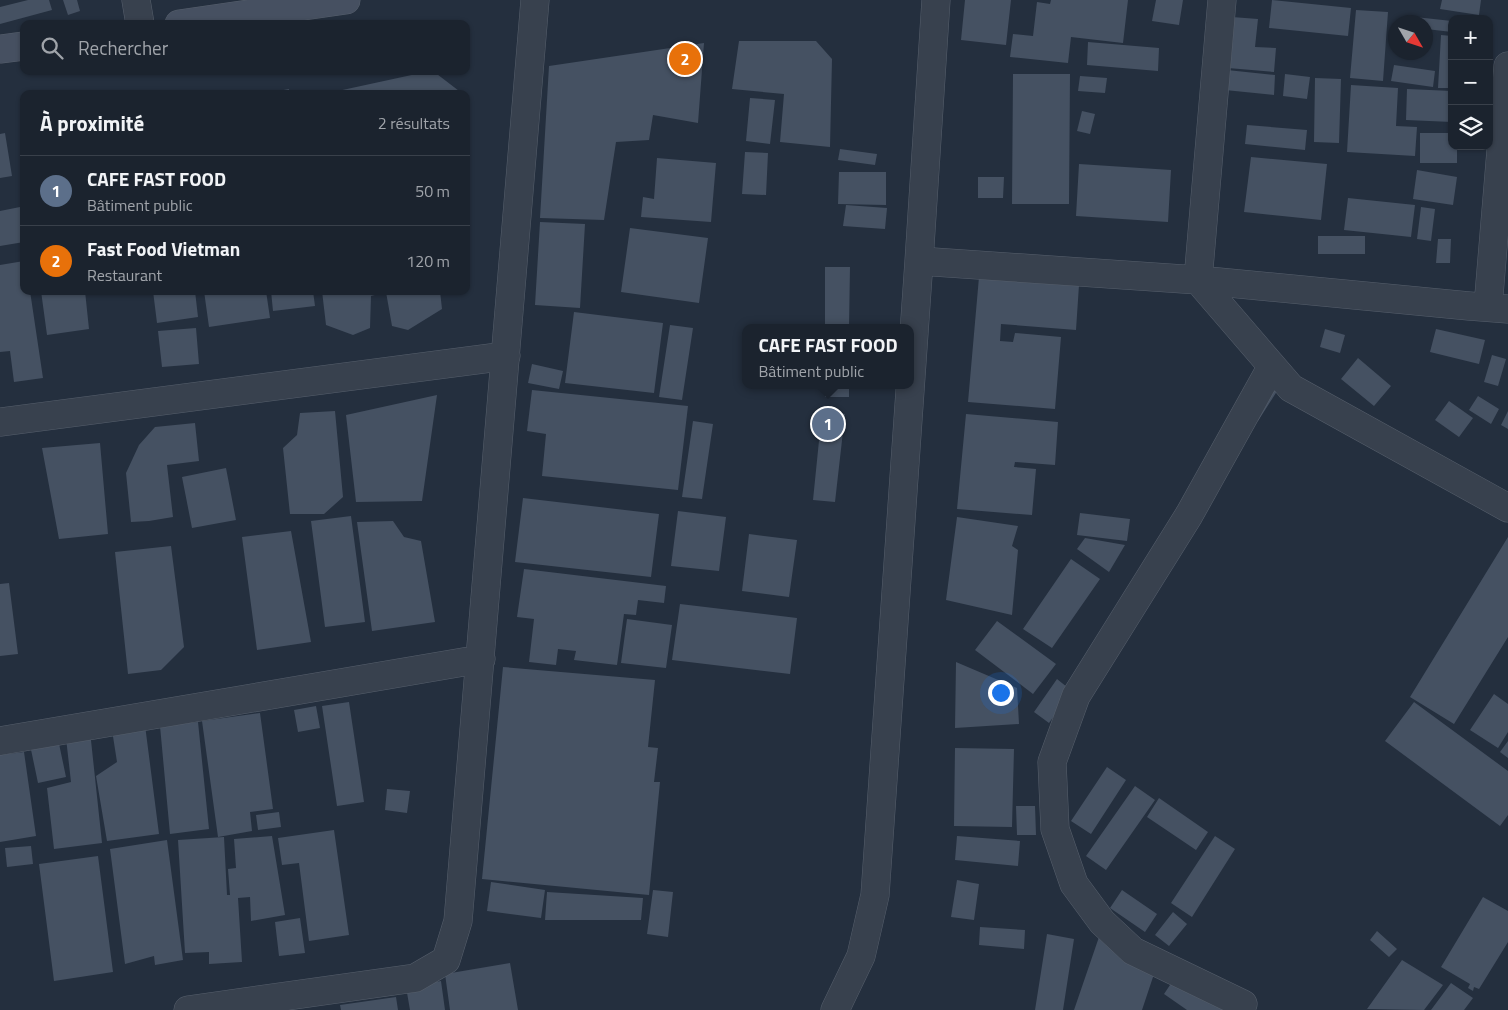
<!DOCTYPE html>
<html lang="fr">
<meta charset="utf-8">
<style>
body{margin:0;font-family:"Titillium Web",sans-serif;background:#242b36;color:#f1f3f6}
.controls{position:absolute;right:15px;top:15px;display:grid;overflow:hidden;border-radius:10px;box-shadow:0 1px 4px #0004}
.controls button{width:45px;height:45px;display:grid;place-items:center;padding:0;border:0;border-bottom:1px solid #39404a;background:#1b232e;color:#f1f3f6;font:25px sans-serif}
.compass{position:absolute;left:1388px;top:15px;width:45px;height:45px;border-radius:50%;background:#1b232e;box-shadow:0 1px 4px #0004;rotate:129deg}
.you{position:absolute;left:1000px;top:692px;width:18px;height:18px;margin:-12px;border:4px solid #fff;border-radius:50%;background:#1a73e8;box-shadow:0 0 0 8px #1a73e833}
.badge{display:grid;place-items:center;width:32px;height:32px;border-radius:50%;background:#8ab4f8;color:#fff;font-size:16px;font-weight:700}
.pin{position:absolute;translate:-50% -50%;border:2px solid #fff;box-shadow:0 1px 5px #0006}
.popup{position:absolute;left:742px;top:324px;width:172px;height:65px;box-sizing:border-box;display:grid;place-content:center;border-radius:10px;background:#1b232e;filter:drop-shadow(0 1px 4px #0005);font-size:16px;white-space:nowrap;color:#a0a4aa}
.popup b{font-size:19px;color:#f1f3f6}
.popup::after{content:'';position:absolute;left:50%;top:100%;margin-left:-10px;border:10px solid transparent;border-top-color:#1b232e}
.list{margin:0;padding:0;list-style:none}
h2{display:flex;justify-content:space-between;align-items:center;height:65px;margin:0;padding:0 20px;font-size:21px}
h2 small{font-size:16px;font-weight:400;color:#a0a4aa}
.list li{display:grid;grid-template-columns:32px 1fr auto;gap:15px;align-items:center;box-sizing:border-box;height:70px;padding:0 20px;border-top:1px solid #39404a}
.list b{display:block;font-size:19px;white-space:nowrap}
.list p{margin:0;font-size:16px;white-space:nowrap;color:#a0a4aa}
.list em{font-size:16px;font-style:normal;color:#a0a4aa}
.icon{flex:none;width:28px;height:28px;fill:none;stroke:currentColor;stroke-width:2;stroke-linecap:round;stroke-linejoin:round}
.map{position:relative;flex:none;width:1508px;height:1010px;overflow:hidden}
.search{position:absolute;background:#1b232e;box-shadow:0 1px 4px #0004;left:20px;top:20px;width:450px;height:55px;display:flex;align-items:center;gap:12px;box-sizing:border-box;padding:0 18px;border-radius:10px;color:#a0a4aa;font-size:19px}
.panel{position:absolute;background:#1b232e;box-shadow:0 1px 4px #0004;left:20px;top:90px;width:450px;height:205px;border-radius:10px}
.map>svg:first-child{display:block}
.building{fill:#455162}
.lines{fill:none;stroke-linecap:round;stroke-linejoin:round}
.street-casing{stroke:#565f6c;stroke-width:29}
.secondary-casing{stroke:#565f6c;stroke-width:29}
.street{stroke:#38414e;stroke-width:28}
.secondary{stroke:#465061;stroke-width:28}
</style>
<div class="map">
<svg width="1508" height="1010" viewBox="0 0 1508 1010">
<rect width="100%" height="100%" fill="#242f3e"/>
<!-- building -->
<path class="building" d="M28,0h21l3,10 -52,14v-17z
M63,0h14l3,11 -12,4z
M965,0h46l-5,45 -45,-5z
M1051,0h77l-5,43 -52,-6 -3,26 -58,-6 3,-23 20,2 4,-34 13,2z
M1156,0h27l-4,25 -27,-4z
M1272,0l79,8 -3,28 -79,-8z
M1442,0h39l-2,15 -39,-6z
M1356,10l32,2 -5,69 -33,-3z
M1232,17l26,2 -3,28 21,1 -2,24 -46,-4z
M1415,17l37,4v11l-26,-3v-7h-12z
M1441,35l11,1v52h-14z
M739,41h77l16,18 -2,88 -50,-5 4,-48 -52,-5z
M1088,42l71,6 -1,23 -71,-6z
M704,43l-6,80 -45,-8 -4,25 -33,2 -12,78 -64,-2 9,-152z
M1394,65l41,6 -2,16 -42,-6z
M1227,70l48,5 -1,20 -49,-5z
M430,71h3l30,23h-139z
M1013,74h57l-1,130h-57z
M1285,74l25,3 -3,22 -24,-3z
M1080,76l27,2 -2,15 -27,-2z
M1315,78l26,1 -2,64 -25,-1z
M1351,85l47,3 -2,38 21,1 -2,29 -68,-4z
M289,89v5h-22v-1z
M1407,89l45,2v31l-46,-2z
M750,98l25,2 -5,44 -24,-3z
M1082,111l13,3 -5,20 -13,-3z
M1247,125l60,5 -2,20 -60,-6z
M5,133l7,43 -12,2v-44z
M1420,133h32v13h5v17h-37z
M840,149l37,5 -2,11 -37,-5z
M745,152l23,1 -2,42 -24,-1z
M1251,157l76,7 -6,56 -77,-8z
M657,158l59,5 -5,59 -70,-5 2,-20 11,2z
M1079,164l92,6 -3,52 -92,-6z
M1417,170l40,7 -4,28 -40,-6z
M839,172h47v33l-48,-1z
M978,177h26l-1,21h-25z
M1348,198l67,7 -4,32 -67,-7z
M846,205l41,3 -2,21 -42,-3z
M20,207l4,22v13l-24,4v-35z
M1421,207l14,2 -4,32 -14,-2z
M540,222l45,2 -5,84 -45,-3z
M630,228l78,10 -9,65 -78,-11z
M1318,236h47v18h-47z
M1438,239h13l-1,24h-14z
M24,261v30h6l13,87 -29,4 -4,-31 -10,1v-87z
M825,267h25l-1,61h-24z
M979,277l100,8 -3,45 -75,-6 -1,17 13,1 2,-9 46,4 -6,72 -87,-7z
M41,291h44l4,38 -42,6z
M153,291h42l3,26 -41,6z
M204,291h62l4,27 -61,9z
M271,291h42l2,15 -42,5z
M322,291h118l2,18 -34,21 -16,-4 -6,-34 -15,4 -1,32 -17,7 -27,-10z
M574,312l89,11 -9,70 -89,-10z
M670,325l23,3 -11,72 -23,-3z
M196,328l3,36 -37,3 -4,-36z
M1325,329l20,6 -5,18 -20,-6z
M1436,329l49,11 -6,24 -49,-12z
M1492,355l14,4 -8,27 -14,-4z
M1358,358l33,28 -17,20 -33,-27z
M532,364l31,7 -4,18 -31,-6z
M1272,383l7,5 -21,33 -7,-4z
M825,385h24v12h-24z
M532,390l156,16 -10,84 -136,-14 4,-42 -19,-3z
M437,395l-15,106 -66,1 -10,-87z
M1478,396l21,13 -8,15 -22,-14z
M1449,401l24,17 -14,19 -24,-17z
M335,411l8,86 -19,17h-34l-7,-66 14,-13 3,-22z
M822,411l23,3 -10,88 -22,-2z
M1508,411v18l-7,-4z
M966,414l92,8 -3,43 -40,-3 -1,5 22,2 -4,46 -75,-6z
M693,421l20,3 -11,75 -20,-2z
M195,423l4,38 -32,4 6,52 -24,4 -18,1 -5,-49 13,-28 16,-18z
M100,443l8,91 -49,5 -17,-91z
M226,468l10,52 -44,8 -10,-51z
M523,498l136,16 -8,63 -136,-15z
M678,511l48,6 -7,54 -48,-5z
M1080,513l50,6 -3,22 -50,-6z
M351,516l14,106 -40,5 -14,-106z
M957,517l61,9 -6,20 6,4 -6,65 -66,-15z
M393,521l11,16 17,4 14,81 -63,9 -15,-109z
M291,531l20,111 -54,8 -15,-113z
M749,534l48,6 -8,57 -47,-6z
M1508,537v100l-54,87 -44,-27z
M1085,538l40,7 -16,27 -32,-23z
M171,546l13,101 -23,23 -33,4 -13,-122z
M1071,559l29,20 -48,69 -29,-19z
M524,569l142,17 -2,17 -26,-3 -2,15 -12,-1 -7,51 -43,-5 2,-9 -18,-2 -2,16 -27,-3 5,-43 -17,-2z
M9,583l9,71 -18,2v-72z
M680,604l117,14 -7,56 -118,-14z
M627,619l45,6 -6,43 -45,-5z
M997,621l59,43 -23,30 -58,-44z
M956,662l61,26 2,36 -64,4z
M503,667l152,13 -7,67 10,1 -4,34h6l-11,113 -167,-16z
M1057,679l15,12 -23,32 -15,-11z
M1494,694l14,10v28l-10,16 -28,-18z
M349,702l15,100 -27,4 -15,-100z
M1414,702l94,69v44l-8,11 -115,-85z
M316,706l4,22 -22,4 -4,-22z
M260,713l13,96 -23,3 2,19 -34,6 -16,-116z
M198,722l11,107 -39,5 -10,-108z
M145,725l14,109 -52,7 -11,-65 21,-14 -5,-32z
M90,731l12,112 -48,6 -7,-61 24,-6 -5,-44z
M57,734l9,43 -28,6 -9,-43z
M1508,741v17l-8,-6z
M955,748l59,1 -2,78 -58,-1z
M24,752l12,84 -36,6v-87z
M1107,767l19,13 -35,54 -20,-13z
M1135,786l20,14 -49,70 -20,-14z
M387,789l23,2 -3,22 -22,-3z
M1159,798l49,34 -12,18 -49,-33z
M1016,806h19l1,29h-19z
M279,812l2,15 -23,3 -2,-15z
M334,830l15,105 -40,6 -10,-78 -17,2 -4,-27z
M272,836l13,79 -34,6 -1,-24 -12,1 4,64 -33,2v-12l-24,1 -7,-113 46,-3 3,58h3l-2,-26 8,-1 -2,-29z
M957,836l63,5 -2,25 -63,-6z
M1215,836l20,13 -43,68 -21,-14z
M167,840l16,120 -28,5 -1,-9 -29,8 -15,-115z
M31,846l2,18 -26,3 -2,-19z
M98,856l15,116 -59,9 -15,-117z
M957,880l22,4 -5,36 -23,-3z
M491,882l54,8 -4,28 -54,-7z
M653,890l20,2 -5,45 -21,-3z
M1122,890l35,24 -12,18 -35,-24z
M547,892l96,6 -2,22h-96z
M1483,897l25,14v31l-29,47 -5,-2 -1,4 -5,-3 2,-4 -29,-17z
M1173,912l14,12 -18,22 -14,-11z
M300,918l5,35 -26,3 -4,-34z
M980,927l45,3 -1,19 -45,-4z
M1377,931l20,18 -8,8 -19,-17z
M1047,934l27,5 -11,71h-28z
M1099,937l57,31 -14,42h-68z
M1402,960l41,25 -19,25 -57,-1z
M510,963l8,47h-68l-5,-36z
M1178,973l52,37h-43l-23,-16z
M441,981l4,29h-35l-4,-23z
M1451,983l22,15 -9,12h-33z
M396,997l2,13h-57l-1,-5z"/>
<g class="lines">
<defs>
<path id="street" d="M136,0l4,24
M1222,0l-24,280 93,108 217,120
M919,261l279,19 271,26 39,3
M1488,307l20,-241
M0,422l506,-66
M0,741l481,-82
M1243,1004l-110,-53 -31,-29 -28,-38 -19,-55 -3,-67 24,-66 113,-181 83,-149
M188,1010l227,-32 31,-18 12,-39 77,-921
M835,1010l26,-54 14,-61 44,-634 17,-261"/>
<path id="secondary" d="M179,24l167,-24
M0,49l24,-3"/>
</defs>
<!-- street casing -->
<use href="#street" class="street-casing"/>
<!-- secondary casing -->
<use href="#secondary" class="secondary-casing"/>
<!-- street -->
<use href="#street" class="street"/>
<!-- secondary -->
<use href="#secondary" class="secondary"/>
</g>
</svg>
<div class="controls">
<button>+</button>
<button>−</button>
<button><svg class="icon" aria-label="layers" viewBox="0 0 24 24"><path d="M12 4l9 5-9 5-9-5zM3 14l9 5 9-5"/></svg></button>
</div>
<svg class="compass" viewBox="-18 -18 36 36"><path d="M0-13l5 13h-10z" fill="#e53935"/><path d="M0 13l5-13h-10z" fill="#a0a4aa"/></svg>
<div class="you"></div>
<div class="pin badge" style="left:828px;top:424px;background:#5c6f8a">1</div>
<div class="popup"><b>CAFE FAST FOOD</b>Bâtiment public</div>
<div class="pin badge" style="left:685px;top:59px;background:#e8710a">2</div>
<div class="search"><svg class="icon" aria-label="search" viewBox="0 0 24 24"><circle cx="10" cy="10" r="6"/><path d="M15 15l6 6"/></svg>Rechercher</div>
<section class="panel">
<h2>À proximité<small>2 résultats</small></h2>
<ul class="list">
<li><span class="badge" style="background:#5c6f8a">1</span><div><b>CAFE FAST FOOD</b><p>Bâtiment public</p></div><em>50 m</em></li>
<li><span class="badge" style="background:#e8710a">2</span><div><b>Fast Food Vietman</b><p>Restaurant</p></div><em>120 m</em></li>
</ul>
</section>
</div>
